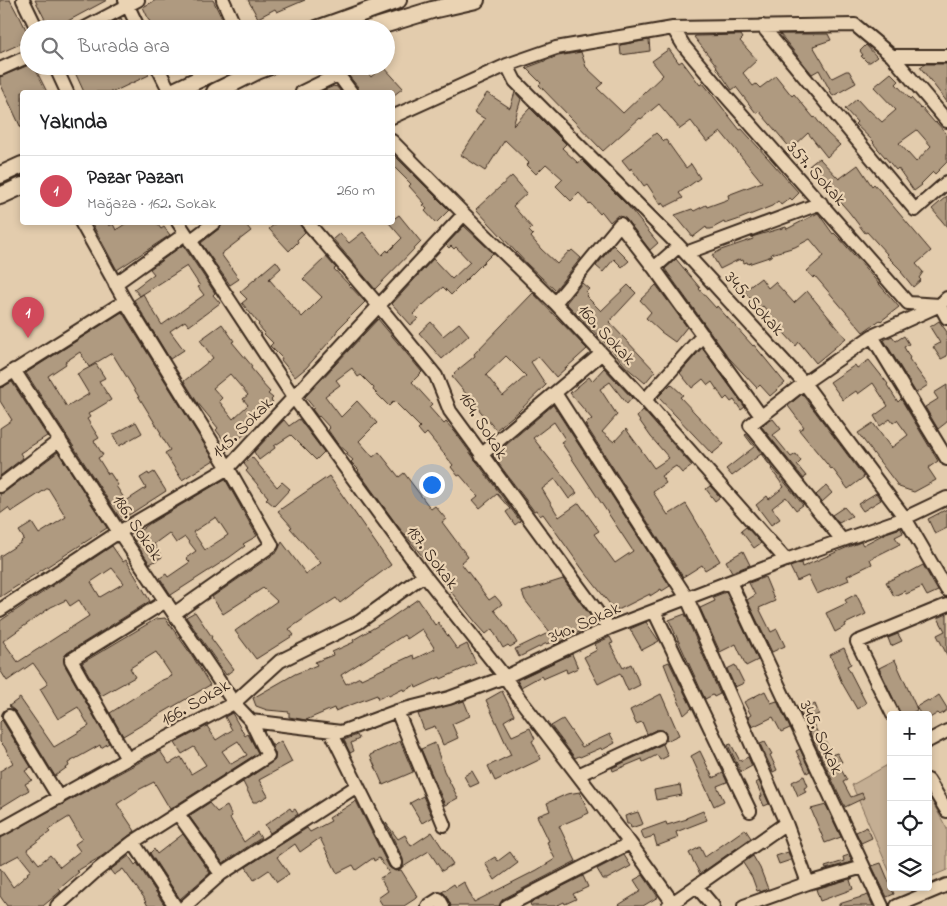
<!DOCTYPE html>
<html lang="tr">
<meta charset="utf-8">
<style>
body{margin:0;font-family:"Indie Flower",sans-serif;background:#f6f6f6;color:#202124}
.controls{position:absolute;right:15px;bottom:15px;display:grid;overflow:hidden;border-radius:5px;box-shadow:0 2px 8px #0003}
.controls button{width:45px;height:45px;display:grid;place-items:center;padding:0;border:0;border-bottom:1px solid #e0e0e0;background:#fff;color:#202124;font:25px sans-serif}
.you{position:absolute;left:431px;top:484px;width:18px;height:18px;margin:-12px;border:4px solid #fff;border-radius:50%;background:#1a73e8;box-shadow:0 0 0 8px #1a73e833}
.badge{display:grid;place-items:center;width:32px;height:32px;border-radius:50%;background:#d1495b;color:#fff;font-size:16px;font-weight:700}
.pin{position:absolute;translate:-50% -41px;filter:drop-shadow(0 1px 2px #0008)}
.pin::after{content:'';position:absolute;top:26px;width:18px;height:15px;background:inherit;clip-path:polygon(0 0,100% 0,50% 100%)}
.list{margin:0;padding:0;list-style:none}
h2{display:flex;justify-content:space-between;align-items:center;height:65px;margin:0;padding:0 20px;font-size:21px}
h2 small{font-size:16px;font-weight:400;color:#757577}
.list li{display:grid;grid-template-columns:32px 1fr auto;gap:15px;align-items:center;box-sizing:border-box;height:70px;padding:0 20px;border-top:1px solid #e0e0e0}
.list b{display:block;font-size:19px;white-space:nowrap}
.list p{margin:0;font-size:16px;white-space:nowrap;color:#757577}
.list em{font-size:16px;font-style:normal;color:#757577}
.icon{flex:none;width:28px;height:28px;fill:none;stroke:currentColor;stroke-width:2;stroke-linecap:round;stroke-linejoin:round}
.map{position:relative;flex:none;width:947px;height:906px;overflow:hidden}
.search{position:absolute;background:#fff;box-shadow:0 2px 8px #0003;left:20px;top:20px;width:375px;height:55px;display:flex;align-items:center;gap:12px;box-sizing:border-box;padding:0 18px;border-radius:28px;color:#757577;font-size:19px}
.panel{position:absolute;background:#fff;box-shadow:0 2px 8px #0003;left:20px;top:90px;width:375px;height:135px;border-radius:5px}
.map>svg:first-child{display:block}
.green{fill:#c4ae93;stroke:#806c58}
.building{fill:#af9a80;stroke:#3b2a1e;fill-rule:evenodd}
.lines{fill:none;stroke-linecap:round;stroke-linejoin:round}
.minor-casing{stroke:#3b2a1e;stroke-width:16}
.major-casing{stroke:#3b2a1e;stroke-width:20}
.minor{stroke:#ead3b3;stroke-width:12}
.major{stroke:#ead3b3;stroke-width:16}
.labels{text-anchor:middle;stroke-width:4.5;stroke-linejoin:round;paint-order:stroke}
.street-label{font-size:18px;fill:#3b2a1e;stroke:#ead3b3}
</style>
<div class="map">
<svg width="947" height="906" viewBox="0 0 947 906">
<rect width="100%" height="100%" fill="#e3ccad"/>
<filter id="ink" filterUnits="userSpaceOnUse"><feTurbulence type="fractalNoise" baseFrequency=".02" numOctaves="2"/><feDisplacementMap in="SourceGraphic" scale="10" xChannelSelector="R" yChannelSelector="G"/><feConvolveMatrix kernelMatrix="1 2 1 2 8 2 1 2 1" color-interpolation-filters="sRGB"/></filter>
<g filter="url(#ink)">
<!-- green -->
<path class="green" d="M891,763v112l-39,-90z
M928,794l19,35v41l-19,8z"/>
<!-- building -->
<path class="building" d="M0,0h10l8,15h1l10,21v4l-29,13z
M35,0h72l-54,29h-3z
M156,0h57l14,29h-74l-10,-22z
M248,0h57l-28,12 -2,-3 -17,9z
M121,18l5,11h-25z
M780,34h48l3,6 -18,6 19,32 14,-7h3l7,12 -23,13 -14,-26 -7,4z
M741,35l2,3 -3,3 17,19 -14,13 10,13 3,-2 4,4 16,-12 16,20 2,-2 20,24 1,-1 12,16 13,12 -13,12 -19,-24 -17,16 -32,-38 -3,2 -20,-26 -4,3 -16,-23 1,-1 -23,-29 2,-1z
M649,40l1,11 -29,4 -1,-10z
M866,45l11,12 -7,5h-3l-6,-6 2,-1 -3,-4z
M669,49l10,14 3,-2 18,24 3,-2 37,47 2,-1 57,64 -7,7 -2,-2 -9,7 -3,-4 -6,5 -35,14 -12,4 -1,-2 -13,7h-4l-1,-2 -13,10 -18,-22 17,-6 2,2 12,-6 1,2 22,-8 -1,-4 34,-13 -41,-50 -14,10 -16,-21 -11,8 -21,-25 -18,15 -1,-1 -37,33 -64,-66 2,-2 -15,-15 32,-12 23,-4 5,15 17,16 -6,5 26,25 40,-38 -11,-14z
M925,64h22v38l-27,-35z
M29,65l5,1 13,26h-25v38l-22,-47v-6z
M72,66h73l4,9 -36,17h-29z
M383,66l20,22 -10,8 -1,-4h-33l-1,-5 -10,-12 4,-4 2,2 4,-3 2,2 3,-4 8,9z
M891,73l8,8 -3,3 14,15 1,-1 10,11 1,-1 13,15 1,-1 11,12v28l-12,12 -2,-2 -12,12 1,1 -8,6 -16,-23 -2,2 -23,-27 1,-1 -19,-18 2,-2 -12,-13 12,-10 11,12 1,-1 13,12 14,-12 -22,-23zM917,130l14,16 -15,16 -17,-19z
M334,86l1,1 1,-1 5,6h-21z
M515,92l6,7 -8,27 17,-18 36,36 -4,4 16,15 4,-3 46,46 30,37 -8,7 -24,-31 -8,-4 -8,7 -8,-10 -2,2 -10,-11 -1,1 -10,-11 -8,8 -15,-15 7,-7 -17,-15 -10,10 -9,-9 2,-2 -24,-23 -20,31 -24,-16 24,-36 -11,-7 13,-19 23,15z
M656,133l8,8 2,-1 20,28 5,-4 9,14 -21,15 4,5 -18,9 -3,-4 -1,2 -14,-21 -3,2 -13,-18 -1,2 -8,-10z
M392,153l57,57 -13,13 -11,-12 2,-2 -4,-4 2,-1 -16,-18 2,-2 -19,-19z
M819,158l20,21 19,-14 14,21 2,-2 7,8 50,59 -15,13 7,8 -4,6 2,2 -8,7 -12,-15 1,-1 -16,-16 1,-1 -20,-22 -2,1 -16,-21 -40,-46z
M512,176l15,17 -14,13 19,22 -3,3 4,4 -2,2 10,12 16,15 12,-13 1,1 2,-2 9,8 -26,32 -27,-25 -52,-56z
M947,196v31l-15,-18z
M818,213l15,21 1,-1 7,7 58,67 -18,14 -1,-1 -17,12 -48,-56 -2,2 -6,-7 17,-15 -14,-17 -15,8 -24,7 1,2 -24,8 -1,-2 -3,1 -1,-3 -3,1v-2l-20,10 -8,-14 9,-5 32,-11 -1,-2 3,-1 31,-9 1,2z
M399,215l22,27 -46,47 -42,-50 7,-6 9,10 14,-11 19,23 5,-5 1,2 14,-14 -13,-15 3,-1v-2z
M91,222h16l2,4 4,-2 3,6 12,-8h28l5,7 3,-2 6,8 -53,35z
M223,222h21l7,9 -30,23 18,25 -9,6 -29,-42 19,-15z
M277,222h22l6,10 -8,8 1,2 -9,9 -20,-22z
M464,226l29,27 -42,42 -8,-8 -30,27 5,5 -7,6 -19,-21 41,-45 19,20 18,-17 -14,-15 -2,2 -3,-3 -2,2 -3,-3z
M183,245l32,48 -2,2 7,8 -31,23 -4,-5 -15,10 14,19 -14,9 -36,-59 9,-6 19,31 42,-30 -6,-8 2,-1 -13,-20 -47,30 -6,-7 20,-15 -4,-5z
M613,245l16,16 -7,6 -8,-8 -11,13 -7,-6z
M326,257l10,11 -2,1 31,33 -28,28v3l-31,35 -11,9 -14,-17 1,-2 -12,-12 3,-3 -10,-10 1,-1 -6,-7 1,-1 -17,-21 5,-4 -7,-7 36,-31 5,7 -12,11 33,38 20,-20 -19,-18z
M676,259l24,29 -1,1 17,19 1,-2 36,40 1,-1 31,38 -15,13 -10,-11 -3,3 -28,-30 -64,-89z
M761,278l7,10 7,-6 19,21 13,-12 39,47 -30,25 -17,-21 -3,4 -22,-24 1,-2 -12,-14 -4,3 -15,-18z
M582,283l7,6 -3,3 2,2 -2,2 15,15 27,-26 8,8 -27,29 46,49 -10,12 -19,-16 -14,-17 -46,-47z
M656,285l31,42 -12,15 -14,-10 -15,-14 5,-6 -11,-12z
M533,293l54,56 -31,28 -18,-21 -7,6 15,23 -28,27 -22,18 -44,-53 3,-3 -1,-1 21,-17 -1,-2zM506,356l20,20 -23,20 -17,-21z
M122,312l92,148 -32,20 -17,-27 5,-3 -10,-16 1,-1 -49,-80 -23,14 -9,-15 -15,10 1,2 -18,12 19,31 22,-13 -12,-20 19,-10 9,14 -6,3 12,19 -23,14 2,3 -3,2 12,19 -5,3 9,14 -5,3 10,16 2,-1 8,12 -2,1 10,15 20,-13 -6,-10 8,-5 1,2 5,-3 12,19 -45,29 -95,-147z
M378,319l44,53 -10,10 20,22 -3,3 15,17 2,-2 9,10 65,89 -5,4 -9,-13 4,-3 -13,-15 -17,14 -7,-8 5,-4 -18,-21 -2,1 -7,-9 2,-2 -26,-32 -3,3 -6,-7 2,-2 -26,-26 -5,5 -16,-16 1,-2 -13,-13 -3,2 -6,-9 -16,12 4,5 -15,11 16,21 16,-16 20,22 -18,18 14,16 6,-5 20,25 5,-4 27,36 4,-3 11,13 -4,3 26,35 -7,6 28,37 6,-4 7,8 -8,6 13,16 10,17 -7,4 -2,-2 -5,3 -11,-19 -6,5 -9,-10 -80,-99 -39,-54 1,-1 -8,-8 2,-2 -7,-6 2,-1 -11,-10 -9,-13 2,-2 -11,-12 -1,1 -6,-8 2,-1 -9,-11z
M939,321l8,11v24l-6,3 -8,-12 7,-4 -10,-16z
M431,322l12,14 16,-13 10,12 -27,24 -23,-26z
M222,324l12,17 -2,1 20,24 -1,2 10,12 -1,1 10,11 -2,2 5,4 -2,2 2,2 -16,15 -12,14 1,2 -17,14 -13,-17 2,-2 -21,-26 -13,-21 29,-23 -13,-18zM230,374l18,21 -5,4 5,6 -15,14 -14,-18 3,-3 -9,-10z
M892,336l4,5 8,-5 5,8 -5,3 6,11 -1,1 19,26 -12,8 -32,-53z
M702,348l43,59 -4,3 -7,-10 -3,2 -4,-5 -3,3 -12,-18 -4,3 -5,-6 -11,9 -12,-15z
M869,360l19,24 -1,1 11,17 3,-3 37,62 -10,7 8,12 -22,12 -15,-5 -41,-54 15,-10 18,25 17,-13 -11,-15 -4,3 -3,-4 -10,7 -6,-10 14,-10 -15,-23 -15,11 -2,-3 -13,9 -13,-18 25,-17 2,3z
M604,368l28,30 -5,6 -17,-22 -10,7 17,26 -15,17 12,10 12,-13 28,39 15,-10 -18,-21 -14,-20 6,-7 49,56 -10,7 -6,-7 -15,10 5,7 -13,9 15,23 18,-11 34,57 -15,9 -3,-5 -19,12 -98,-153 7,-5 -22,-26 19,-16 3,4z
M12,382l35,54 -27,17 3,5 -23,18v-48l12,-8 -12,-19v-13z
M671,384l12,11 -3,2 44,47 -12,10 -54,-57z
M947,385v37l-9,7 -13,-22 13,-8 -4,-6z
M802,394l62,83 -16,12 -16,-21 -1,1 -32,-39 5,-3 -16,-21z
M553,405l117,181 -8,5 -1,-2 -11,7v-2l-32,16 -2,-3 -3,1 -30,-38 -40,-56 -3,2 -4,-6 -2,1 -41,-55zM554,422l11,17 -4,3 72,109 -18,12 -21,-29 5,-3 -20,-28 -20,14 -17,-28 13,-10 14,20 8,-6 -44,-55z
M299,419l25,33 -8,8 -25,-25 -17,11 1,2 -16,12 -5,-8 30,-32 5,6z
M773,419l8,10 -8,6 18,22 5,-3 5,7 -4,4 9,11 -2,3 -43,-53z
M136,422l6,11 -23,13 -6,-11z
M746,434l57,71 -7,5 -10,-13 -14,11 8,11 -9,6 -15,-20 11,-9 2,3 15,-12 -13,-18 1,-1 -11,-14 -29,22 -6,-7 28,-22 -9,-12z
M58,452l49,76 -107,69v-41l22,-14 -1,-1 3,-2 -5,-8 13,-8 7,11 27,-17 -18,-29 -37,24 -3,-4 -8,6v-20l5,-2z
M252,457l25,30 5,-5 8,7 -16,17 -8,-7 2,-2 -22,-26 2,-2 -4,-5z
M329,476l62,89 -51,38 -4,-5 -28,18 -19,13 5,6 -38,24 -21,-28 42,-30 -14,-13 -40,26 -11,-17 65,-45 5,-10 24,32 15,-11 -31,-35 2,-1 -14,-16z
M225,479l32,57 -14,8 2,2 -15,11 -59,38 -11,-17 6,-4 2,3 22,-15 -4,-4 10,-7 -11,-14 -9,6 -7,-10 -15,11 8,13 -12,7 -18,-27 17,-13zM216,517l12,18 -23,15 -12,-18z
M710,486l10,11 -5,4 -9,-12z
M826,486l6,7 -10,9 -6,-7z
M876,493l5,7 -18,11 -5,-7z
M844,507l8,9 -13,7 -7,-8z
M947,509v19l-12,6 -7,-15z
M746,527l15,16 -7,5 -13,-17z
M901,528l2,5 -8,4 5,7 -30,15 2,5 -25,12 2,4 -32,14 -9,-18 -11,5 -7,-14 11,-4 1,4 46,-20 13,-5 2,3 23,-12z
M112,546l11,16 3,-2 24,41 -83,52 -3,4v7l45,79 -8,5 -1,-3 -32,18 1,3 -14,10 -39,-64 -7,-6 11,-8 34,49 35,-21 -11,-19 -20,12 -18,-30 8,-5 -15,-21 -26,18 -7,-11v-49zM112,568l12,15 -24,14 -9,-15zM66,600l4,6 9,-6 10,16 -71,46 -15,-21 48,-34z
M743,551l7,14 -18,7 -6,-11z
M923,565l15,26 -11,5 -5,-9 -16,7 -1,-3 -11,5 -8,-14 21,-10 1,1z
M765,577l10,24 -16,7 12,24 6,-3 8,17 -13,6 -25,-52 8,-5 -6,-12z
M563,579l34,46 -32,13 1,1 -11,6 -1,-3 -9,2 -26,13 -4,-8 35,-17 -25,-32 -3,-8z
M726,592l32,68 -12,6 -10,-22 -16,8 -20,-44 15,-7 -2,-4z
M856,594l10,20 -21,10 1,2 -11,6 -9,-19 21,-10 -2,-3z
M418,599l17,26 3,-3 19,27 10,-5 9,19 -35,16 -1,-2 -24,11 -1,-3 -11,6 -1,-2 -14,7 -1,-2 -10,5 -1,-4 -42,16 -1,-3 -28,12 -17,-3v-5l-22,-2 -11,-4 -3,-8 42,-24 22,-9 -2,-3 18,-7 -1,-3 22,-10 -1,-2 36,-21zM422,629l13,20 -21,10 -1,-4 -52,24 -1,-2 -14,7 -5,-9 63,-40 3,4z
M195,612l17,25 -1,1 23,31 -8,6 -40,-58z
M685,614l35,80 -6,3 -1,-2 -8,4 -36,-79z
M947,614v41l-10,-20 8,-4 -7,-13z
M165,618l28,39 17,28 -87,51 -13,-23 50,-32 12,-5 -16,-24 -26,16 5,9 -34,19 -19,-33 74,-44z
M646,622l13,19 -17,9 -12,-21z
M898,634l4,7 -11,5 -3,-8z
M610,637l3,6 -3,1 13,24 8,-4 9,21 -12,6 -8,-18 -22,11 -14,-27 13,-7 -2,-6z
M844,648l7,16 -4,2 19,37 -9,6 -15,-26 -12,-28z
M572,654l6,14 -11,5 -1,-4 -23,10 -2,-3 -20,11 -4,-7z
M895,660l21,47 12,-7 1,2 10,-7 8,13v2l-7,5 -2,-2 -10,6v-4h-7l-5,-8 1,3 -9,5h-7l-22,-47z
M669,662l23,46 -8,7 -20,-51z
M735,665l9,18 -9,4 -8,-18z
M502,691l12,24 -10,6 8,15 18,-8 5,11 -3,2 9,18 -46,22 -7,-15 23,-11 -25,-55z
M765,691l6,12 6,-2 13,27 -9,4 -8,-15 -21,10 -4,-10 3,-2 -7,-13z
M661,694l18,41 -13,6v-7l-3,-4h-7l-9,4 -5,-12 -6,2 -6,-14z
M464,701l6,15 -18,8 6,14 -15,7 -8,-19 -11,4 -6,-16z
M805,704l2,4 8,-4 4,10 -9,4 12,23 3,-2 6,16 6,-2 5,9 -4,2 9,16 -4,2 8,15 11,-4 2,5 -19,9 -47,-99z
M232,713l13,23 3,-2 10,19 -88,56 -16,-27 -14,7 -23,15 18,27 -33,25 -25,15 2,1 -20,17 2,2 -18,15h-36l-7,-10v-28l13,19 15,-13 -1,-1 4,-3 -12,-15 -19,10v-27l160,-87 9,13 12,-7 10,17 15,-9 -12,-18 -12,7 -7,-11 32,-17 9,14 16,-10 -7,-13zM238,741l9,14 -16,9 -9,-13zM69,817l13,22 -7,5 5,7 -20,16 -10,-12 -11,9 -12,-15 23,-17 -2,-2z
M563,719l19,28 28,-13 5,9 -13,7 -1,-2 -21,9 -1,-1 -4,2 -24,-32z
M2,720l29,47 -6,4 7,9 -7,4 4,6 -29,18v-37l13,-8 -9,-17 -4,-4v-20z
M357,735l2,4 -8,4 3,8 -4,2 -6,-13z
M268,738l5,8 8,-5 11,21 -33,18 9,16 -11,6h-4l-10,-20 -8,5 40,-27v-7z
M400,741l13,31 -30,13 -13,-30z
M765,742l7,12 -2,1 7,15 -4,2 -13,-28z
M435,743l9,28 14,27 -13,7 -24,-56z
M663,744l5,12 -8,4 -3,-5 -14,7 -1,-3 -29,12 -1,-3z
M731,744l9,17 8,-4 4,9 -11,6 -13,-27z
M800,749l10,22 -3,2 -11,-22z
M700,751l13,27 10,-5 4,9 -10,4 7,15 -10,5 -23,-50z
M472,771l7,12 -9,4 -6,-11z
M804,776l4,10 -4,2 2,4 -8,4 -6,-14z
M759,781l10,23 -5,2 -4,-9 2,-1 -6,-13z
M680,785l2,10 -26,5 -2,-10z
M580,792l9,21 -30,13 17,35 -73,38 -4,7h-48l-5,-11 -4,-3 12,-8 2,3 8,-5 10,20 63,-32 18,-11 -8,-17 2,-1 -12,-25 13,-5 -3,-8 20,-9z
M423,796l9,21 -10,6 -12,-20z
M356,801l33,66 6,4 6,-1 17,27 -14,9h-21l-5,-8 10,-7 -8,-13 9,-5 -10,-15 -5,3 -1,-3 -17,12 -3,-5 -16,8 -17,-35 -20,14 -5,-8 -18,13 12,17 -12,8 -8,-12 -15,10 -8,-13 61,-39 3,4 21,-11 -2,-3z
M209,803l8,9 10,-6 5,10 -2,2 14,24 13,-10 4,6 -38,25 -34,-47z
M826,805l15,32 -16,6 -14,-34z
M290,808l2,3 3,-2 3,5 -28,19 -5,-8z
M703,811l4,9 -31,12 2,6 -21,8 -3,-10 -10,3 -3,-8 25,-9 1,3 20,-6 -1,-1z
M638,812l5,12 -12,4 -1,-4h-3l-2,-8z
M386,823l12,16 7,-4 6,11 21,-14 21,32 -11,7 -13,-20 -26,16v-8z
M867,827l5,11 -11,5 -5,-11z
M745,829l6,9 -51,36 -11,-21 11,-6 5,10z
M183,834l27,39 -30,26 -30,-46 4,-4 3,5z
M510,852l8,11 -23,17 -10,-17 10,-6 3,4z
M788,852l3,8 -12,4 -3,-8z
M624,855l7,11 -24,13h-4l-6,-10z
M849,855l3,7 -26,7 -1,-2 19,-6 -1,-4z
M129,856l6,9 2,-2 28,43h-17l-4,-7h1l-22,-30 -9,6 -4,-5z
M753,856l7,12 8,21 -8,3v-2l-3,1 -5,-14 -9,-14z
M881,863l13,31 -7,3 -15,-31z
M643,875l15,22 -15,9h-26l24,-15 -7,-11z
M583,876l5,11 -15,7 3,5 -11,5 -1,-2 -8,4h-25l-1,-3z
M853,878l-3,2 3,9 -33,12 -4,-12z
M868,895l5,11h-34v-2z"/>
<g class="lines">
<defs>
<path id="minor" d="M23,0l14,29
M125,0l14,29
M223,0l13,29
M762,26l153,184 32,-28
M673,28l11,18 40,48 184,209 32,2 7,13
M83,29l55,-29
M892,56l55,65
M507,65l8,16 164,165 125,137 101,135 42,72
M55,66l12,26
M157,66l13,26
M332,66l19,26
M0,69l29,-13
M302,92l35,-17
M392,117l115,-52 49,-17 117,-20 182,-3 37,31h55
M392,141l72,73 91,89 90,97 141,160
M81,222l44,79 103,167 44,77 -97,68
M178,222l116,176 130,177 81,102 14,21 111,145 43,60
M307,222l72,84 57,70 14,35 159,217
M190,241l25,-19
M686,253l135,-50
M654,268l25,-22
M115,284l70,-50
M555,303l65,-79 34,44 107,148
M872,336l75,123
M14,370l105,162 115,171 17,18 90,11 56,-21 52,-13 56,-21 104,-49 177,-68 119,-42 42,-20
M0,380l125,-79
M555,393l132,205 99,225 22,60
M645,400l58,-65
M481,455l120,-101
M0,486l60,-46
M842,540l-92,-115 54,-42 68,-47 68,-31 7,-7
M730,582l152,324
M0,610l119,-78 109,-64 236,-254
M654,611l96,200
M397,711l47,114
M893,715l-36,-73 90,-37
M9,716l50,82
M331,732l65,131
M928,741l19,-10
M127,759l-56,-99 95,-59
M578,775l81,-38
M928,780l19,31
M178,814l43,60
M0,830l127,-71 107,-56 46,-42 79,-39 65,-47
M133,842l42,64
M697,887l16,19
M57,906l39,-35 37,-29 135,-86 -17,-35
M185,906l36,-32 136,-88
M428,906l11,-7 4,7
M507,906l123,-63
M668,906l118,-83
M744,906l64,-23 55,-16
M897,906l50,-21"/>
<path id="major" d="M317,29l81,-29
M370,29l62,-19 44,-10
M172,92l55,-26
M215,92l42,-21 13,-5
M0,175l22,-10
M0,196l22,-10"/>
</defs>
<!-- minor casing -->
<use href="#minor" class="minor-casing"/>
<!-- major casing -->
<use href="#major" class="major-casing"/>
<!-- minor -->
<use href="#minor" class="minor"/>
<!-- major -->
<use href="#major" class="major"/>
</g>
</g>
<g class="labels">
<!-- street labels -->
<g class="street-label">
<text transform="translate(817 173) rotate(48)" y="6">357. Sokak</text>
<text transform="translate(755 303) rotate(48)" y="6">345. Sokak</text>
<text transform="translate(607 334) rotate(47)" y="6">160. Sokak</text>
<text transform="translate(484 425) rotate(57)" y="6">164. Sokak</text>
<text transform="translate(242 427) rotate(-45)" y="6">145. Sokak</text>
<text transform="translate(138 527) rotate(56)" y="6">186. Sokak</text>
<text transform="translate(433 557) rotate(53)" y="6">187. Sokak</text>
<text transform="translate(584 622) rotate(-24)" y="6">340. Sokak</text>
<text transform="translate(195 702) rotate(-30)" y="6">166. Sokak</text>
<text transform="translate(822 737) rotate(65)" y="6">345. Sokak</text>
</g>
</g>
</svg>
<div class="controls">
<button>+</button>
<button>−</button>
<button><svg class="icon" aria-label="locate" viewBox="0 0 24 24"><circle cx="12" cy="12" r="6"/><path d="M12 2v4M12 18v4M2 12h4M18 12h4"/></svg></button>
<button><svg class="icon" aria-label="layers" viewBox="0 0 24 24"><path d="M12 4l9 5-9 5-9-5zM3 14l9 5 9-5"/></svg></button>
</div>
<div class="you"></div>
<div class="pin badge" style="left:28px;top:338px">1</div>
<div class="search"><svg class="icon" aria-label="search" viewBox="0 0 24 24"><circle cx="10" cy="10" r="6"/><path d="M15 15l6 6"/></svg>Burada ara</div>
<section class="panel">
<h2>Yakında<small></small></h2>
<ul class="list">
<li><span class="badge">1</span><div><b>Pazar Pazarı</b><p>Mağaza · 162. Sokak</p></div><em>260 m</em></li>
</ul>
</section>
</div>
